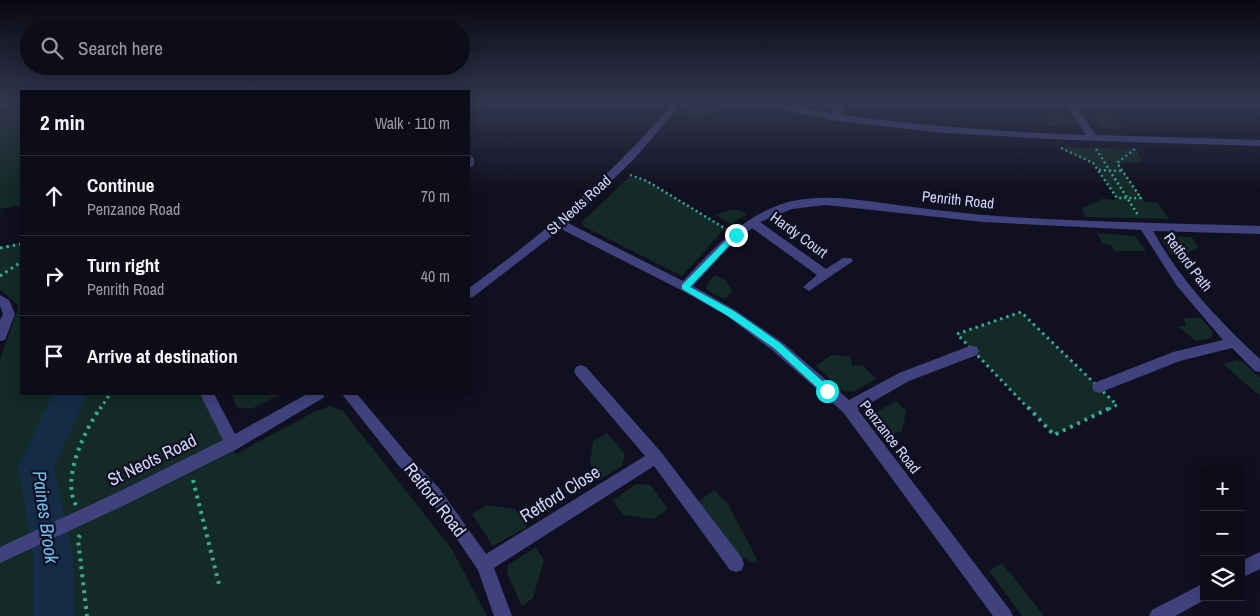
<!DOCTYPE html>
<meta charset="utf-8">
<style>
body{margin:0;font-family:"Archivo Narrow",sans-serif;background:#161522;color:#f1f3f6}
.controls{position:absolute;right:15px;bottom:15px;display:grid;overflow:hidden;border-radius:0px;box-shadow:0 2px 12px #0003}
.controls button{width:45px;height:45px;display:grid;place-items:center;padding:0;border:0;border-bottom:1px solid #2d2c38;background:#0d0c19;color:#f1f3f6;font:25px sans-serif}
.stop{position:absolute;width:15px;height:15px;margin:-11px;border:4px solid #16e4e5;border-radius:50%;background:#fff}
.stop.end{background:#16e4e5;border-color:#fff;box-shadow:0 1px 5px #0008}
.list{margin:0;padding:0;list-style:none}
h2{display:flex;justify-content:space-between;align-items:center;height:65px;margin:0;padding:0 20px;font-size:21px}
h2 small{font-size:16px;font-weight:400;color:#9a9ba2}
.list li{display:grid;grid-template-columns:32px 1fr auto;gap:15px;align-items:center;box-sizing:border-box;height:80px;padding:0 20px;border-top:1px solid #2d2c38}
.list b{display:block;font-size:19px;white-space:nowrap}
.list p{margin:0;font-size:16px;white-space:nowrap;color:#9a9ba2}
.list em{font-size:16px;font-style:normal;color:#9a9ba2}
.icon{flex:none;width:28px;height:28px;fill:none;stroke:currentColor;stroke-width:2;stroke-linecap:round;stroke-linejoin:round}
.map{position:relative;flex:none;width:1260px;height:616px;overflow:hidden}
.search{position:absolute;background:#0d0c19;box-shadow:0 2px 12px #0003;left:20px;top:20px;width:450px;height:55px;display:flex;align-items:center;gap:12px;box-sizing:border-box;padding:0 18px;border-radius:28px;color:#9a9ba2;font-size:19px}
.panel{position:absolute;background:#0d0c19;box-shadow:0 2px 12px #0003;left:20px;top:90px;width:450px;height:305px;border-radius:0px}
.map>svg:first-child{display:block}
.green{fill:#132a27}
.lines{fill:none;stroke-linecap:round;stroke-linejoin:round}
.river{fill:#142c46;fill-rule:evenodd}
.path-far2{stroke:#3aa998;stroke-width:2.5;stroke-dasharray:2 3;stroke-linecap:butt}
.path-far1{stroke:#3aa998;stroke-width:3;stroke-dasharray:2.5 4;stroke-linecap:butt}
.path{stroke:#3aa998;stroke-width:4;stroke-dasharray:3 5;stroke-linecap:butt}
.minor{fill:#3f427c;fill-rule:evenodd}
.route{fill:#16e4e5}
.labels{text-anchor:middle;stroke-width:4.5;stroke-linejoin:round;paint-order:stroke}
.street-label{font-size:15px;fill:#d4d4fb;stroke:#111021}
.near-street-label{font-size:18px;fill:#d4d4fb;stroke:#111021}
.near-water-label{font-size:19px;font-style:italic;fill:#6bc0f1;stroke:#111021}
</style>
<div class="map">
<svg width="1260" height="616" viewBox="0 0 1260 616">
<rect width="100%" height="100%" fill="#111021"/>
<!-- green -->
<path class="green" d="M693,103l26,3c-8,11 -21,13 -35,10z
M21,109v96l-21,4v-94z
M1054,113l10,1 9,13 -24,-1 -3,-6z
M1091,115c17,0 21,-1 32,14 -18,-1 -21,1 -32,-14z
M1057,147l79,2 6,13 -24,1 23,35 4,4h12l12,17 -84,-2 -3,-9 20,-9 13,1 2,-2 -24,-35z
M629,177l18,4 78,47 -43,48 -99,-50v-5z
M729,210h10l8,4 -16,10 -15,-9z
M1097,233l38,3 11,15h-31l-3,-5 -10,-3z
M1163,236l28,1 8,10 -15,8h-12l-12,-17z
M21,243v151h180l31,50 4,10 80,-43 14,-5 13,5 108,137 36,68h-487v-256l19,-54 -19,-17v-42z
M715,275l10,5 8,11 -9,8 -17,-9v-5z
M1021,312l96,93 -63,30 -97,-101z
M1184,318h17l12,14 -1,6 -16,3 -19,-15h9z
M831,355l19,1 2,10 10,-1 14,14 -23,13 -10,-1 -27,-25z
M1236,360l7,2 17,16v18l-37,-32z
M231,394h50l-30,15 -14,-2z
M896,401l10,10 -4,20 -16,6 -15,-16 1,-6z
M607,433l18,21 -3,12 -23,14 -9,-17 3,-22z
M636,484l14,1 18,24 -14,10 -31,-4 -10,-15z
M714,490l14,14 29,56 -3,3 -31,-15 -30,-42z
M486,505l29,4 12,18 -34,19 -21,-32z
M536,547l8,13 -11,38 -11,8 -15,-33 1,-8z
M1002,563l42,53h-22l-33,-45z"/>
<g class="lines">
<!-- river -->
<path class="river" d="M53,394h34l-33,73 19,88 2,61h-42v-61l-15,-88z"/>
<!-- path-far2 -->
<path class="path-far2" d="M1061,148l32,15 24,35h24l-24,-35 18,-14
M1096,149l42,66
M1099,170l24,1
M630,175l17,6 79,48"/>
<!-- path-far1 -->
<path class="path-far1" d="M0,248l21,-4
M0,276l21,-14
M100,409l10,-15
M1029,409l-72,-75 64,-22 96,93 -8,4"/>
<!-- path -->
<path class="path" d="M1028,407l26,28 58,-28
M193,480l27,108
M76,505c-15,-26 9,-76 25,-98
M80,535l-2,4 9,77"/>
<!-- minor -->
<path class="minor" d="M673,103h9l-47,55 -67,65 115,58c31,-33 60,-66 105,-79 35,-9 73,-2 109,3 29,4 58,7 86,10 92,7 185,8 277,11v8l-107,-3c27,49 66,90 107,128v13l-5,-1 -23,-23 -52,13 -76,30 -5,2 -5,-2 -2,-4 2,-4 79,-31 50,-12 -46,-54 -36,-56 -158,-8 -157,-17 -34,4 -32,13 66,47 17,-11h8l2,3 -44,30 -6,-4 14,-12 -65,-47 -23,19 -36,39 42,24 47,32 67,58 50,-27 68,-26 5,-1 5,1 2,4 -2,4 -68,26 -51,29 152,200 3,6h-20l-150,-204 -71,-62 -45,-34 -46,-26 -120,-61 -88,68 -4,1v-10c75,-54 144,-114 204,-185z
M754,103h22l56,10 2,-10h10l-3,12c82,11 163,17 245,20l-21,-32h9l22,32 164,5v6l-189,-6 -126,-7 -109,-12z
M1251,103h9v8z
M469,155l5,3v7l-5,3z
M0,295l9,5 6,14 -10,26 -5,1v-21l3,-6 -3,-8z
M581,365l5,2 75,85 81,106 2,6 -2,6 -6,2 -6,-2 -76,-104 -160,102 18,48h-18l-16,-46 -49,-72 -30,-32 -57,-72h15l52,62 30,32 47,66 159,-98 -69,-81 -2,-4 2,-4z
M200,394h14l21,40 72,-40h18l-2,4 -86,51 -110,55 -127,59v-16l116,-54 107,-53z
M1260,552v17l-19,9v-17z
M1204,583v14h6l-35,19h-26l3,-6z"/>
</g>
<!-- sky -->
<linearGradient id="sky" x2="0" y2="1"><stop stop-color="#090912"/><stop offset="0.54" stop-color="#32374e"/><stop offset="1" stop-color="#32374e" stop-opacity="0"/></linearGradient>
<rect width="1260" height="190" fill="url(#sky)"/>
<!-- route -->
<path class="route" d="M733,233l6,2 -49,52 44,24 46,32 50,45v6h-6l-50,-46 -46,-32 -46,-27v-4z"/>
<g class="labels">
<!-- street labels -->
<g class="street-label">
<text transform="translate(958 200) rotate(6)" y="5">Penrith Road</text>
<text transform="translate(579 205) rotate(-42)" y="5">St Neots Road</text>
<text transform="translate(799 235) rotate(36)" y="5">Hardy Court</text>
<text transform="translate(1188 262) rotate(53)" y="5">Retford Path</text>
<text transform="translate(890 437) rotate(52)" y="5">Penzance Road</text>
</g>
<!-- near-street labels -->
<g class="near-street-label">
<text transform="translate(152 460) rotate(-26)" y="6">St Neots Road</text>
<text transform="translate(560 494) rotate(-32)" y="6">Retford Close</text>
<text transform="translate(435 500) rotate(52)" y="6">Retford Road</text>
</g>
<!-- near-water labels -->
<g class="near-water-label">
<text transform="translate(46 517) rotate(82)" y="7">Paines Brook</text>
</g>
</g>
</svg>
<div class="controls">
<button>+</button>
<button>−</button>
<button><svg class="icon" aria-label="layers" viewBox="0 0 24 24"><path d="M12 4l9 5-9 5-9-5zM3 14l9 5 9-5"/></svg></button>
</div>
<div class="stop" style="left:827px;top:391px"></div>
<div class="stop end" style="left:736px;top:235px"></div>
<div class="search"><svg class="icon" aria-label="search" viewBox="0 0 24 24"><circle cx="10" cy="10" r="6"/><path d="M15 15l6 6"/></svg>Search here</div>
<section class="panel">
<h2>2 min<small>Walk · 110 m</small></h2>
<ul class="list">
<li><svg class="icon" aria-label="ahead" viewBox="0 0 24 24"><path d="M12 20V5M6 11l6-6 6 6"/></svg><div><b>Continue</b><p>Penzance Road</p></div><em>70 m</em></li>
<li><svg class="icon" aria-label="right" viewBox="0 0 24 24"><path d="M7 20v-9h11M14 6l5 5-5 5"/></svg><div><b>Turn right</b><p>Penrith Road</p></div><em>40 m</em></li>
<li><svg class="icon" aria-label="arrive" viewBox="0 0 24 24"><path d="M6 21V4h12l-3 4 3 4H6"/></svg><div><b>Arrive at destination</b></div></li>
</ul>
</section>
</div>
